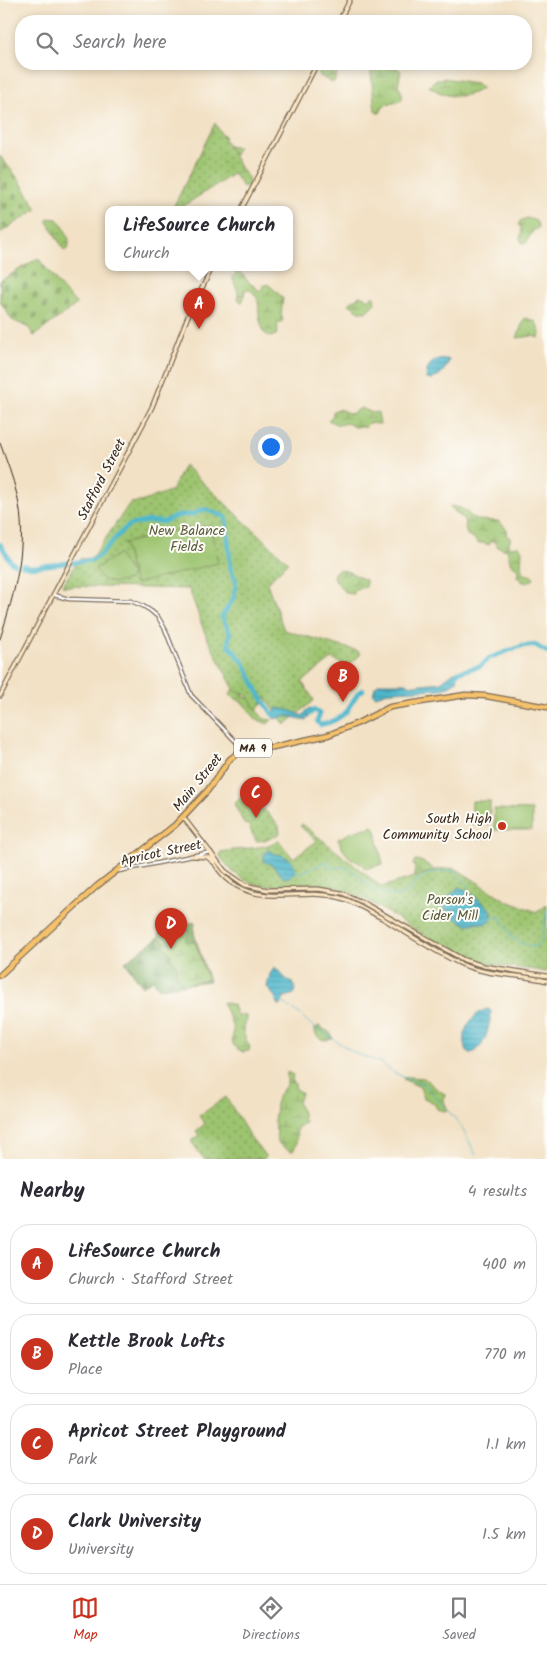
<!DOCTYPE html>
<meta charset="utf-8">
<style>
body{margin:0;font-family:Kalam,sans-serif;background:#f2f2f3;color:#2b2b33}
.you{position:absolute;left:270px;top:446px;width:18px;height:18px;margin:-12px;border:4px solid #fff;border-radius:50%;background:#1a73e8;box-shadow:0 0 0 8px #1a73e833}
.badge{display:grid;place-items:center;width:32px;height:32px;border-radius:50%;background:#c8321e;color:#fff;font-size:16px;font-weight:700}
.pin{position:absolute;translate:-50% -41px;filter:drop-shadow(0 1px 2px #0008)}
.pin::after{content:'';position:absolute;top:26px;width:18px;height:15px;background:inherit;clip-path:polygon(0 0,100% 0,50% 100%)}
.popup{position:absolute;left:105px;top:206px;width:188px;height:65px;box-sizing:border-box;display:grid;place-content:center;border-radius:10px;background:#fff;filter:drop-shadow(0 1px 4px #0005);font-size:16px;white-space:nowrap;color:#7c7c81}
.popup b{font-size:19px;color:#2b2b33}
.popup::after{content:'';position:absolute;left:50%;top:100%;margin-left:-10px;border:10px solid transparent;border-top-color:#fff}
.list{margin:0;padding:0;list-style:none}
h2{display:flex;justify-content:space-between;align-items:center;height:65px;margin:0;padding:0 20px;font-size:21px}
h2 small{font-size:16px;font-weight:400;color:#7c7c81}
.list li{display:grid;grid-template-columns:32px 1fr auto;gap:15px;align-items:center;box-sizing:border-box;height:80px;margin:0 10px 10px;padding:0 10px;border:1px solid #e1e1e2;border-radius:20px}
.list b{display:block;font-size:19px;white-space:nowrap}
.list p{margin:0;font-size:16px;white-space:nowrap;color:#7c7c81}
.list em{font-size:16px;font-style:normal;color:#7c7c81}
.icon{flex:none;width:28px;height:28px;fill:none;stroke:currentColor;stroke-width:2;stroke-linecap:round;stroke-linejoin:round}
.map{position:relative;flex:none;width:547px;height:1159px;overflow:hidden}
.search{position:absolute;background:#fff;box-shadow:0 2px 8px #0003;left:15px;right:15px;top:15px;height:55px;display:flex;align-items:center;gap:12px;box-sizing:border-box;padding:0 18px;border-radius:20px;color:#7c7c81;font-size:19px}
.sheet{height:425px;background:#fff}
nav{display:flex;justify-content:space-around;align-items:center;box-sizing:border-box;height:70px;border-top:1px solid #e1e1e2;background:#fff;font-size:14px;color:#7c7c81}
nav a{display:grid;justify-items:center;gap:2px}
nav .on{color:#c8321e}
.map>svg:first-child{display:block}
.forest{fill:url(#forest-firs);stroke:#5c6a40}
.wetland{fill:url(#wetland-marsh);stroke:#6c7747}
.cemetery{fill:url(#cemetery-stones);stroke:#6c7747}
.park{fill:url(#park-dots);stroke:#6c7747}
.pitch{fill:#9dc470;stroke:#6c7747}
.water{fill:url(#water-rules);stroke:#447075}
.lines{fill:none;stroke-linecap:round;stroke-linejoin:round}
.stream{stroke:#4eb7cc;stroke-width:1}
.river{stroke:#4eb7cc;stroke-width:4.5}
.tertiary-casing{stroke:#7b6a58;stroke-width:5}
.secondary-casing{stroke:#7b6a58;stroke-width:5.5}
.trunk-casing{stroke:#7b6a58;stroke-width:7}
.tertiary{stroke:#fff;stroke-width:2.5}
.secondary{stroke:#fbe6c4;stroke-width:3}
.trunk{stroke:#f5c16b;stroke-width:4.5}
.rail{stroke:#3b2a1e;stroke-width:1}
.poi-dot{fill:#c8321e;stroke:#fdfcf7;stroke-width:2}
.labels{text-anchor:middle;stroke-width:4;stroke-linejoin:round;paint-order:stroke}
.shield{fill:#fdfcf7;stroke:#75695f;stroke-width:1}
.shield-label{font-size:12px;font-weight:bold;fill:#3b2a1e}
.street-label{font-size:14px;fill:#3b2a1e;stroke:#fdfcf7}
.park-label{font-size:14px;fill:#585837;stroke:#fdfcf7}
.poi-label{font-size:14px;fill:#3b2a1e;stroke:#fdfcf7;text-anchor:end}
</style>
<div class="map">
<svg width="547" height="1159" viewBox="0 0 547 1159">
<defs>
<pattern id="forest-firs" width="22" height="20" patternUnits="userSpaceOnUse" patternTransform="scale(1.25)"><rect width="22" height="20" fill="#7eaa62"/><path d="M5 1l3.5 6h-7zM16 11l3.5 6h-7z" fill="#688b50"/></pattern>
<pattern id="wetland-marsh" width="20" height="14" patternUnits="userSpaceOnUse" patternTransform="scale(1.25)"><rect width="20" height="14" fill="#9dc470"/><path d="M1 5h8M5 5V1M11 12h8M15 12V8" fill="none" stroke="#819f5b"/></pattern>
<pattern id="cemetery-stones" width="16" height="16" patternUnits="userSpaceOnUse" patternTransform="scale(1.25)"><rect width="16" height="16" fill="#9dc470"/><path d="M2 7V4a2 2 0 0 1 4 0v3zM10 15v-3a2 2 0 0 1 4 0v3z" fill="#819f5b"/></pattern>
<pattern id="park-dots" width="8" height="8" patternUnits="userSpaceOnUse" patternTransform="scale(1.25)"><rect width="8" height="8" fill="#9dc470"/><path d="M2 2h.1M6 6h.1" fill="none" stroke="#819f5b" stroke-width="1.8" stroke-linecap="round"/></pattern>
<pattern id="water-rules" width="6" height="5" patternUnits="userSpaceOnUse" patternTransform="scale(1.25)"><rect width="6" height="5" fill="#4eb7cc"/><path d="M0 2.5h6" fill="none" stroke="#4295a5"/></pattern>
</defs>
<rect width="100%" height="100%" fill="#fdfcf7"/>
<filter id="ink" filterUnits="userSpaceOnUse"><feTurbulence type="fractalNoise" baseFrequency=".02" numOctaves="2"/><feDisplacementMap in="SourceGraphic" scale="10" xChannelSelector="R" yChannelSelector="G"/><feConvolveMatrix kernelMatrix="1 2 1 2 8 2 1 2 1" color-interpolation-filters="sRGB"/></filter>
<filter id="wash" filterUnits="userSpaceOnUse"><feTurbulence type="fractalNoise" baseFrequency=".0096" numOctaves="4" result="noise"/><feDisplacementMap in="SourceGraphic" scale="20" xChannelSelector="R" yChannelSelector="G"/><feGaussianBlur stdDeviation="1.12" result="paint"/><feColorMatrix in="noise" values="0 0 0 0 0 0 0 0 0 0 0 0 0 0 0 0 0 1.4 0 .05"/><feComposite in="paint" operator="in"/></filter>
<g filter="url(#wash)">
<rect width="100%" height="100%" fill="#f2e1c5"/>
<!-- forest -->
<path class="forest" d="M185,918l4,5 6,-1 -1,11 15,48 -50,7 -6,-8 -11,6 -17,-24z"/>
<!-- wetland -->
<path class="wetland" d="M322,64h13l2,10 -3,8h-4l-11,-7v-3z
M370,64c12,0 23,-2 31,7l-3,14 4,8v6l-4,3 -14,3 -4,8h-3l-2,-3z
M444,78l32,5 7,5c-18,11 -37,11 -54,-2l6,-6z
M220,134l5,2 -1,3 2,6 12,3 -5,7 7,13 9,11 -1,7 -5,1 -11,-15z
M48,218l9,1c7,7 16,22 10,31h-3l-17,-29z
M527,218l9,3 3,6 -7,5 -6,11 -3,1 -3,-5 2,-8 -3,-7 1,-3z
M236,268c7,3 9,12 15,16 3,2 5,3 7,6h4l1,-4 5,-2 15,14 -2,16 2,6 -6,6 1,5 -2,4 -6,2 -7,-5c0,-5 -2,-7 -3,-12 -3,-12 2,-24 -12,-31l-3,1 -2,11 -2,1 -3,-3v-7l-6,-15 4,-3z
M360,296h3l6,4 3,-4 2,1 1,6 -9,9h-5l-12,-8 4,-4z
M527,318l9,4 4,11 -1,5 -7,-2 -15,2 7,-19z
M361,408l12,5 5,-1 2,12 -12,-1 -3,5 -5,-2 -6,1 -7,-4 -9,2 -10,-5 5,-5v-4c8,-4 10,1 18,3z
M450,506c17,2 14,5 26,14l22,1 9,8 -1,6 5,3 -3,7 1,2 10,-1 3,4c0,11 -5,24 11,26l1,3 -7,4 -6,-2 -4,-5 2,-7 -8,-5 -4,-14 -9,-3 -3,-5 -4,-1 -2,4 -5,-2h-7l-3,-5 -7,-3 -3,-15 -12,-11z
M339,570c10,0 18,7 27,10v7l-11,2 -1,5c-12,1 -14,-10 -21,-17l1,-4z
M241,688l2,3 1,6 18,5 1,2 -5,2 -1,5 7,8 8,1 -4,4 -12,-5 -13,-16 -13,-8 2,-5 4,1z
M415,860c7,0 17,7 21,12l-20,6 -2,-2 1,-9 -2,-3z
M187,928l2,5 -4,7 3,3 7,-2 12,36v2c-9,4 -16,4 -24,5l-7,-11 1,-8 -5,-5 -3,-9 -4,-3 -1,-7 -5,-4 1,-4c9,-4 14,-2 23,-1z
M222,1002l11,3 3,9 2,2 8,-1v6c-7,7 0,19 4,26l-1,4 -6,1c-18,-9 -7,-14 -11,-27 -2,-8 -7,-15 -10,-23z
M319,1026l11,7 3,6c-10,2 -18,1 -18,-11z
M287,1072l6,3 -1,6 3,3 1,5 5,4 -3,10 5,10v6l3,3 -9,6c-1,9 1,16 -4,23h-3l-12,-8 -2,-6 1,-4 -3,-11 3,-25 10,-13z
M408,1077l16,1c3,3 18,15 21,16l-1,7 4,10h-5l-6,-2 -3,-6 -10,-5 -4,-11 -17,-8z"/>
<!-- cemetery -->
<path class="cemetery" d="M0,156l20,25 17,28 -37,24z
M38,258l25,32 14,14 -43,32 -5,-8 -17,-8 -12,-19v-20z"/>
<!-- park -->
<path class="park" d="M215,123l26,46 -64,41h-5z
M184,465l104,97 -21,21 17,47 74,21 3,3 -13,12 -16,-7 -30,23 12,18 -29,25 -20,-28 -8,14 -11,-17 -11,-3 -29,-55 -17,-47 -127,-3 17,-27 13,-1 38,-55 11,-1 31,-12z
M248,791l31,35 1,7c-7,5 -15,8 -24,8l-8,-17 -3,1 -11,-21z
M302,824l80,63 58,-18 15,-1 52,33 30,11 10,-7v67c-28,-5 -60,-5 -86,-17 -26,-12 -51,-29 -76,-44 -16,-9 -32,-19 -51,-24 -46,-10 -81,18 -114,-31l1,-4c20,-4 41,-3 58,-11l14,17 24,-17 -17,-15z
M226,1097l23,38 17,22 -2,2h-60l-13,-18 8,-6 -3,-4 9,-7 -6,-8z"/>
<!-- pitch -->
<path class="pitch" d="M210,525l8,38 -83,21 -11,-41 44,-11z
M118,554l14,21 -3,5 -15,3 -11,-3 -8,-11z
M472,801h18v23h-19z
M494,809l38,1v20h-38z
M373,826l2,2 2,7v2l6,27 -18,5c-3,-6 -7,-6 -13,-10 -7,-5 -11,-12 -14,-20l14,-7z"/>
<!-- water -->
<path class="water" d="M447,359l2,1c-3,10 -9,16 -18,20l-5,-1c1,-16 6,-19 21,-20z
M454,672h4l-1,9 -11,7 -6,1 -49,2 -15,5 -3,-2 2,-7 4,-4h27l7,2 28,-3z
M277,708c6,0 22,5 26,8l5,-7 6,1 -8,10 -20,-4 -12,3 -1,-4z
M268,850l4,1 2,3c12,-2 36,20 10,24l-12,-13 -8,-4v-6z
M459,887c5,1 30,19 32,23 2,4 1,8 -1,12l-5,2 -10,-1 -8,2c-9,-4 -19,-12 -24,-20l2,-5z
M275,967l11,12 6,3 4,8 -2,4 -9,3 -5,9 -3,-2 -2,-7 -8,-10 3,-13z
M488,1009l3,2c-1,13 -6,42 -22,42 -14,-15 2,-40 19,-44z"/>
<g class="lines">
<!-- stream -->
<path class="stream" d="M296,870l4,3 28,-12v5l5,2 13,-1 10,6 20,18 18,5 10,-1 9,-8 3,-6 11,-7 12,-3h17l12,14 -3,5
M490,918l9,-1 3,1 10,20 7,3 1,2 13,4 8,-4 6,-33
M282,1002l19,13 9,9 34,22 13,8 24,9 12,9 10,5 21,7 36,40 16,31"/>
<!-- river -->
<path class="river" d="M0,544l11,18 4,2
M22,565l10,2 61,-7 9,-7 20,-22 8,-6 19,-4 14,1 14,-6 17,-2 10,-5 22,8 5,53 5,11 -2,16 -12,20 8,16 -2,11 16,19 14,29 13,20 2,3 4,-1
M455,676l3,-4 23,-6 8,-8 33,-12 13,-1 12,7
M349,707l9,-14 5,-3
M310,714l4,-4 6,4 -3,7 3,4c11,-2 20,-6 28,-15"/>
</g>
</g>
<g filter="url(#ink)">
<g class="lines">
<defs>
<path id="tertiary" d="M54,595l15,4 62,2 12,5 8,5 7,6 7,12 26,66 52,54
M119,871l92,-19"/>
<path id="secondary" d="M339,21l11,-21
M241,210l76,-146
M0,696l152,-289 36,-91 24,-48
M183,817l42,54 20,14 23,5 50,-1 24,4 20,9 102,58 20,6 63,10
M211,853c3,16 18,30 32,36 30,14 66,-1 98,9 14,4 27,13 41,20 26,16 52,33 79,46 26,12 58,10 86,17
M191,856l16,1 6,5"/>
<path id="trunk" d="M0,975l97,-89 78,-61 33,-35 22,-31 12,-9 31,-3 55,-12 30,-12 32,-16 75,-12 21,1 61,11"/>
</defs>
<!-- tertiary casing -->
<use href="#tertiary" class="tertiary-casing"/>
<!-- secondary casing -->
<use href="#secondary" class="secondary-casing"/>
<!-- trunk casing -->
<use href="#trunk" class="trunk-casing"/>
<!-- tertiary -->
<use href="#tertiary" class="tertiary"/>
<!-- secondary -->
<use href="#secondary" class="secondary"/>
<!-- trunk -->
<use href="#trunk" class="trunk"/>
<!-- rail -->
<path class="rail" d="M0,443c6,17 13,34 17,52 12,50 -2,96 -17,144"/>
</g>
</g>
<!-- markers -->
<circle class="poi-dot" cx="502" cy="826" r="5"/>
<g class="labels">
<!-- shield labels -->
<rect class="shield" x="234" y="738.5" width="38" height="19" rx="4"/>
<g class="shield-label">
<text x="253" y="752">MA 9</text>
</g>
<!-- street labels -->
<g class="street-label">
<text transform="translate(101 479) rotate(-63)" y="5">Stafford Street</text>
<text transform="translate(197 782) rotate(-51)" y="5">Main Street</text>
<text transform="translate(161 852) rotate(-12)" y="5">Apricot Street</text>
</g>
<!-- park labels -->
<g class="park-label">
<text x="187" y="535">New Balance<tspan x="187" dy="16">Fields</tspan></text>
<text x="450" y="904">Parson's<tspan x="450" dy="16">Cider Mill</tspan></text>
</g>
<!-- poi labels -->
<g class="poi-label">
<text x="492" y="823">South High<tspan x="492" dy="16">Community School</tspan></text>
</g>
</g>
</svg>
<div class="you"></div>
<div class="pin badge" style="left:199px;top:329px">A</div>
<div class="popup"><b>LifeSource Church</b>Church</div>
<div class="pin badge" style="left:343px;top:702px">B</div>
<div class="pin badge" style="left:256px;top:818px">C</div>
<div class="pin badge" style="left:171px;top:949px">D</div>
<div class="search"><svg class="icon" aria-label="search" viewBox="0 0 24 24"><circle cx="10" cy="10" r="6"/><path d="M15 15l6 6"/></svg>Search here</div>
</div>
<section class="sheet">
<h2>Nearby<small>4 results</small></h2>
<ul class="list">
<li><span class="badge">A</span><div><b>LifeSource Church</b><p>Church · Stafford Street</p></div><em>400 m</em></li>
<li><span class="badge">B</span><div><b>Kettle Brook Lofts</b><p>Place</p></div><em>770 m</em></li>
<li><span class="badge">C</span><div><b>Apricot Street Playground</b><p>Park</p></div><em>1.1 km</em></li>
<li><span class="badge">D</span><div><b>Clark University</b><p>University</p></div><em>1.5 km</em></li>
</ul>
</section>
<nav>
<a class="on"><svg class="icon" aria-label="map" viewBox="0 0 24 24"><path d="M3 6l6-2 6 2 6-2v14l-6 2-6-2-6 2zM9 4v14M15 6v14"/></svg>Map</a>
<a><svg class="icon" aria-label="directions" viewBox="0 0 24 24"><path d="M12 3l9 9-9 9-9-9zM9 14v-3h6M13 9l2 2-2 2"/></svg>Directions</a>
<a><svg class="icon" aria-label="saved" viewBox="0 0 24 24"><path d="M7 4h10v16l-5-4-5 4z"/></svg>Saved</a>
</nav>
